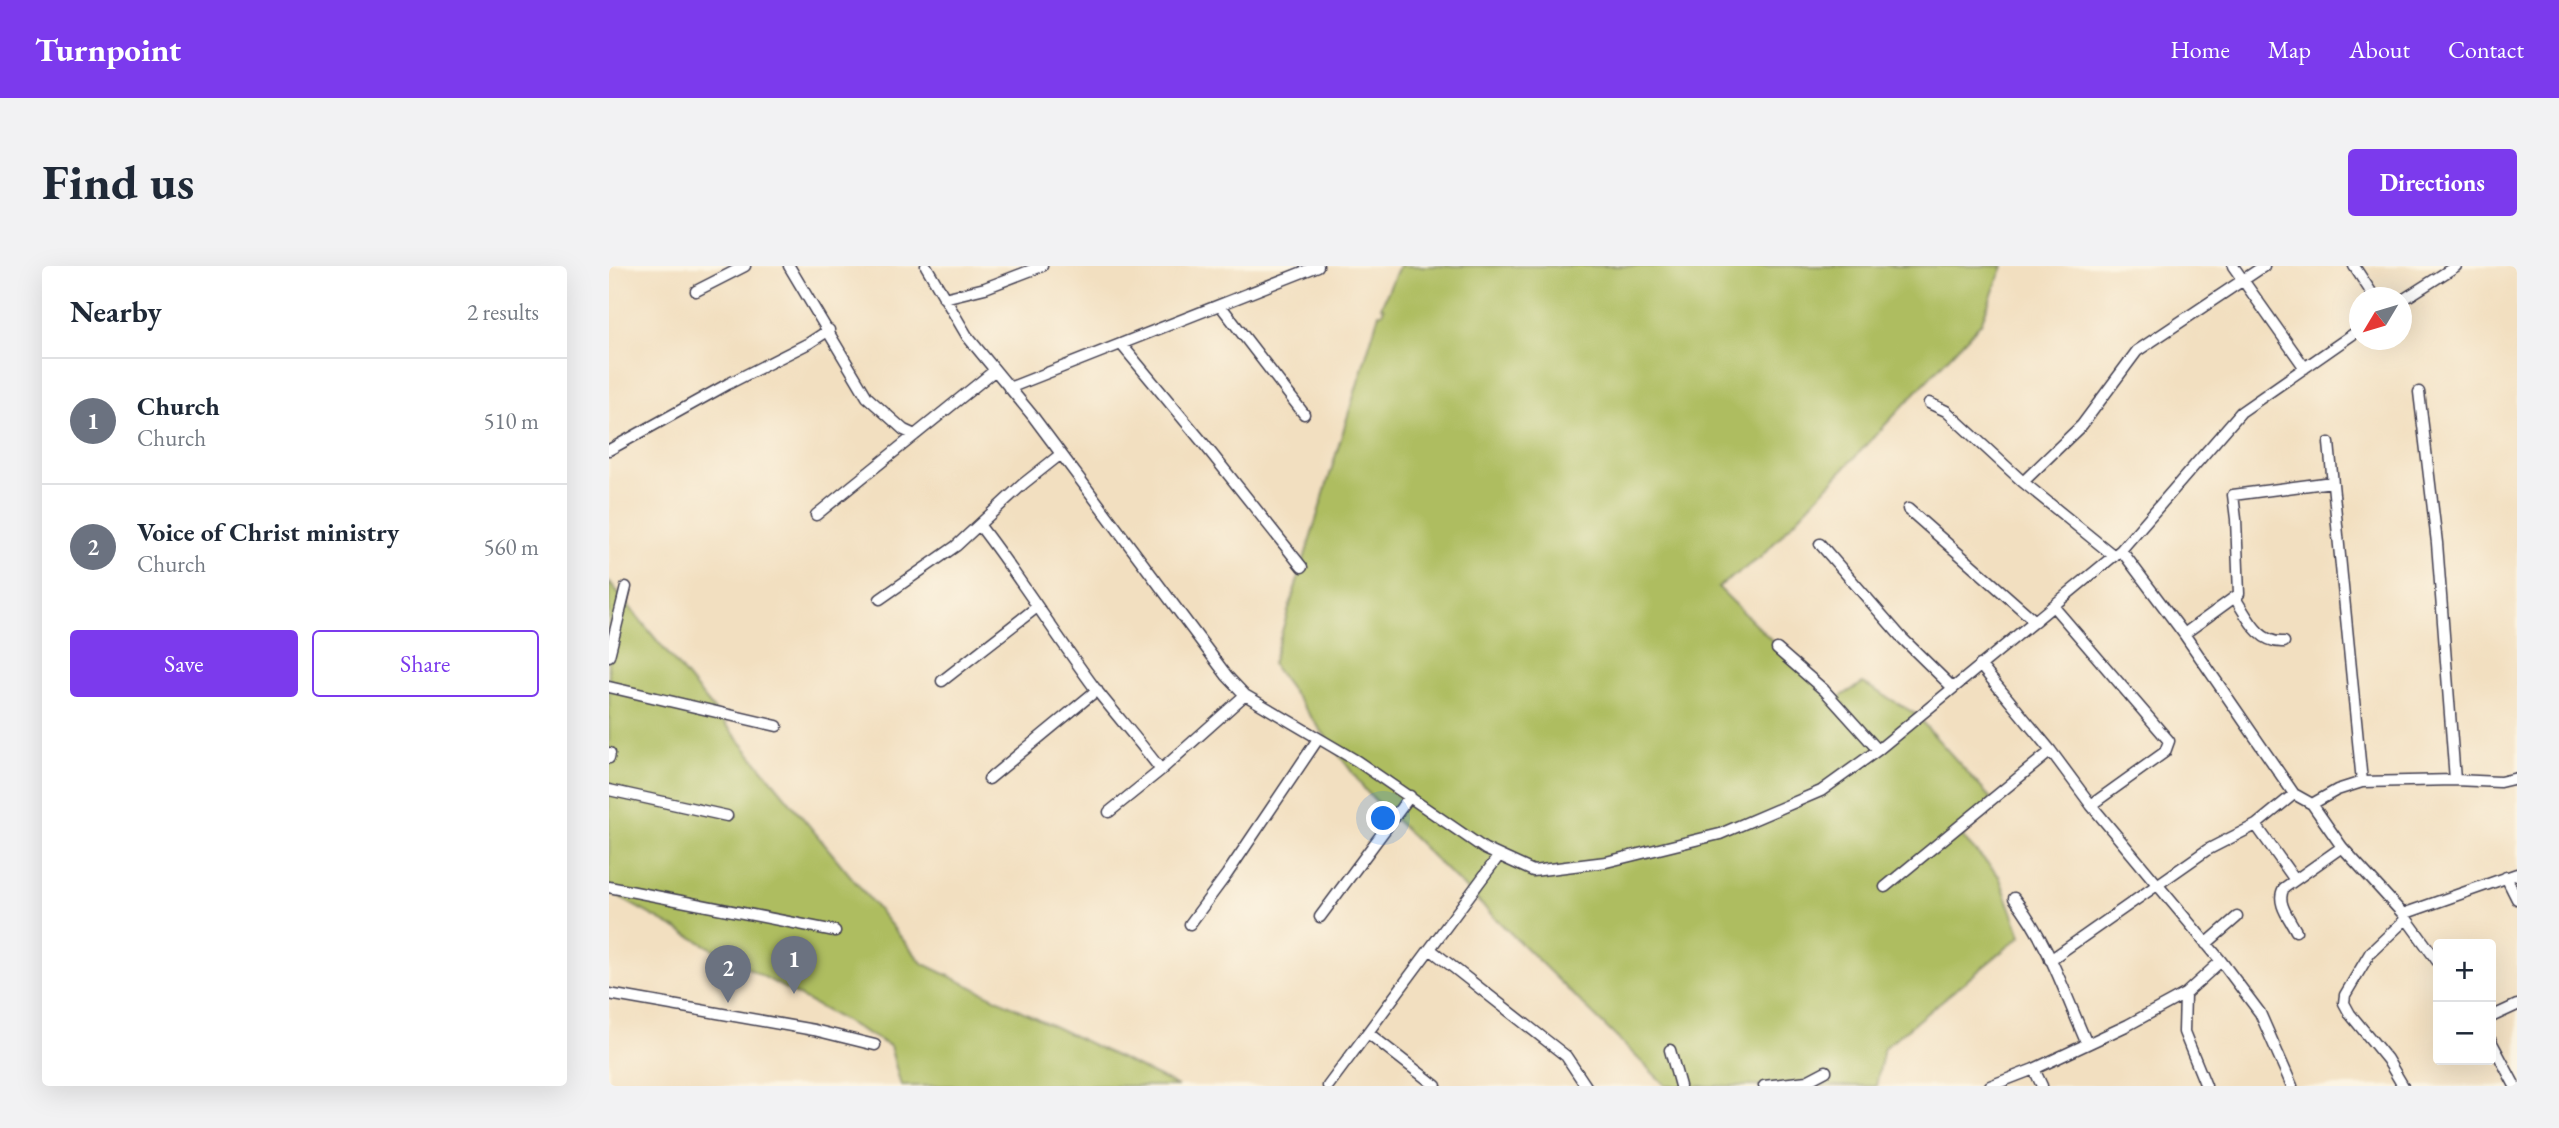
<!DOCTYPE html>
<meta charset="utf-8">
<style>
body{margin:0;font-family:"EB Garamond",serif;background:#f2f2f3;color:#1f2937}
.controls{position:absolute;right:21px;bottom:21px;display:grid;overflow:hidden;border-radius:7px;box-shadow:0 7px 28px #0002}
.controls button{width:63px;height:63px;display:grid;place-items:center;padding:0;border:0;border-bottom:2px solid #e0e1e3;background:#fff;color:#1f2937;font:35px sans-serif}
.compass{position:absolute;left:1740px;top:21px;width:63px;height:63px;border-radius:50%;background:#fff;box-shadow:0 7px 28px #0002;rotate:232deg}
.you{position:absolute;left:775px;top:553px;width:24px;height:24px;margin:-18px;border:5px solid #fff;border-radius:50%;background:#1a73e8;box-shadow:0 0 0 10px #1a73e833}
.badge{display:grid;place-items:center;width:46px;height:46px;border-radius:50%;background:#7c3aed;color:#fff;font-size:23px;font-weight:700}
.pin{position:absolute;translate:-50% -58px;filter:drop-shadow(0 2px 4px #0008)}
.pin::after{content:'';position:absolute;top:37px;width:24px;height:21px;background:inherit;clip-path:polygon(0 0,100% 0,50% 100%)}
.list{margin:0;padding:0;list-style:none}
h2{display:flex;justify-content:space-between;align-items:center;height:91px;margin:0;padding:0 28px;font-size:30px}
h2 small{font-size:23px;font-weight:400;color:#747a83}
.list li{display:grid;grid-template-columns:46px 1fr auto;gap:21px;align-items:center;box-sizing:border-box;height:126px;padding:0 28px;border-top:2px solid #e0e1e3}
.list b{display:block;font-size:26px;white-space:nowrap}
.list p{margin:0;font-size:23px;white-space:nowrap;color:#747a83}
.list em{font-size:23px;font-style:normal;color:#747a83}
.actions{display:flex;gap:14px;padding:21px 28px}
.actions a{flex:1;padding:16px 0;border:2px solid #7c3aed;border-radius:7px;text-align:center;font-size:24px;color:#7c3aed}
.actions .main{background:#7c3aed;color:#fff}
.map{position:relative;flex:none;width:1908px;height:820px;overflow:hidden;border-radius:7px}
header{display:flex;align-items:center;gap:42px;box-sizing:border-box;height:98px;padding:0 35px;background:#7c3aed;color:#fff}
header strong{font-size:33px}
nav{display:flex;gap:38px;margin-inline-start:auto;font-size:24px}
.intro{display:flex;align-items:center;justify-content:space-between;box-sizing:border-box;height:168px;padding:0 42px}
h1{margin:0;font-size:49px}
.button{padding:18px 32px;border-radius:7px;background:#7c3aed;color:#fff;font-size:24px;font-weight:700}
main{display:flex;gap:42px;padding:0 42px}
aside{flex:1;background:#fff;border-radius:7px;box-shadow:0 7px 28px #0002}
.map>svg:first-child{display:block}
.green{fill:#aebd60;stroke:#68704e;stroke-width:2}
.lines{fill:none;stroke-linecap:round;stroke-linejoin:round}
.minor-casing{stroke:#413e4f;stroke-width:13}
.minor{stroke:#fff;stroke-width:10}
</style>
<header>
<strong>Turnpoint</strong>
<nav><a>Home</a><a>Map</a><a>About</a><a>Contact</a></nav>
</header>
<div class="intro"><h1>Find us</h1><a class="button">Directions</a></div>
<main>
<aside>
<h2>Nearby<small>2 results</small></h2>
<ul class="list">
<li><span class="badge" style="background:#6b7280">1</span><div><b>Church</b><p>Church</p></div><em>510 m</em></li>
<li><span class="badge" style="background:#6b7280">2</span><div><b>Voice of Christ ministry</b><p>Church</p></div><em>560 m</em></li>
</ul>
<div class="actions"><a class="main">Save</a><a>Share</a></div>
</aside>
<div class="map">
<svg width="1908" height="820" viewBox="0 0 1908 820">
<rect width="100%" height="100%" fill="#fcf5e5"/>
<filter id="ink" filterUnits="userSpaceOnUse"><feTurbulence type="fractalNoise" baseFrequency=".0143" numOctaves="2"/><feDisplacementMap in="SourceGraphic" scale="14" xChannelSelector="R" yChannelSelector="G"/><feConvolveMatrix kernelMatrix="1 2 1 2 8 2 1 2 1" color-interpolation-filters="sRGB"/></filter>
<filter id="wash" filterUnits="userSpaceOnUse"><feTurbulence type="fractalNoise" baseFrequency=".00686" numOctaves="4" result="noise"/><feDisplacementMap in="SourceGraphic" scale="28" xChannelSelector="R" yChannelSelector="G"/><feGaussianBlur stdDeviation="1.57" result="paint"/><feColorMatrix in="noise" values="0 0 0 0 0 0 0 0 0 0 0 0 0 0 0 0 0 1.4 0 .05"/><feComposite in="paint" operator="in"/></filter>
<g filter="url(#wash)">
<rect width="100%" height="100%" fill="#f2dfc0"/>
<!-- green -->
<path class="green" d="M790,0h604l-22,57 -221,235 -42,29 115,114 30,-18 51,30 80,89 -32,35 37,39 22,60 -137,112 -8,38h-210l-300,-295 -94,-127 106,-347 1,-4h3l2,-5 -3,-1z
M0,316l313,381 256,123h-277l-11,-40 -281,-154z"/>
</g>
<g filter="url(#ink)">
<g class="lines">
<defs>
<path id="minor" d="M180,0l78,131 37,33 11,5
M317,0l41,70 65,79 195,261 18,19 112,66 128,88 48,22 73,-9 114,-28 101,-43 57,-41 243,-200 120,-138 118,-82
M1624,0l72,102
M1745,0l21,32
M87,25l49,-25
M335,32l41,-10 57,-22
M1792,35l55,-35
M611,39l84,109
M512,78l83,100 98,123
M400,122l309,-122
M1810,126l18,151 18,237
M1320,137l17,8 77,71 91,74
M1720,177l33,339
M0,184l119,-66 81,-41 20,-13
M1414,216l59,-57 55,-74 127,-85
M1299,243l127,112
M207,249l178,-144
M371,260c40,52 75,108 114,161 22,28 46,55 67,83
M1211,278l82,94 50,49
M1512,284l63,84 110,160 18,10 30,43 61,67 35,48
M1626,332c12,18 23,46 49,44
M271,333l76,-53 67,-62 38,-30
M1444,340l116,135 -4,11 -74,53
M1575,368l55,-40 -3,-75 -3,-24 99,-13
M1168,383l47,41 54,60
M0,390l17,-69
M1371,399l71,86 40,54 130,156 39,52 32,73
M333,415l95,-74
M0,421l168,39
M0,492l1,-5
M380,513l108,-89
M0,524l118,26
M1703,538l25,-14 25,-8 93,-2 45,2 17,-4
M500,546l52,-42 84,-75
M1647,559l39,55
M1897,611l11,22
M0,621l226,44
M1276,621l166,-136
M1405,632c34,43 51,96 73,146
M1794,648l114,-40
M711,651l90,-121
M581,658l37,-50 91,-135
M1687,665c-6,-12 -21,-29 -12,-43l58,-41
M1597,678l31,-27
M821,683l136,107 20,30
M1441,694l157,-110 49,-25 38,-31
M0,728l205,36 61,15
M1576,728l-1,38 22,54
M1882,751l26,-12
M759,767l68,53
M1882,775l24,45
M1061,784l10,36
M1425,803l8,17
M719,820l170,-229
M1155,820l43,-5 19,-10
M1381,820l44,-17 94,-44 57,-31 36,-33
M1794,820l-16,-27 -37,-45 -6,-11 1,-8 25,-42 36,-34"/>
</defs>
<!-- minor casing -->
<use href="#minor" class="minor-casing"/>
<!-- minor -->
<use href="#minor" class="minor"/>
</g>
</g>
</svg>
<div class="controls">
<button>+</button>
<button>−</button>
</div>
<svg class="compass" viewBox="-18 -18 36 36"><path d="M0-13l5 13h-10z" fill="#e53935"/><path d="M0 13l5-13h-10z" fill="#747a83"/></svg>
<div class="you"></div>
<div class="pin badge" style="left:185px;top:728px;background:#6b7280">1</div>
<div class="pin badge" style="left:119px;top:737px;background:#6b7280">2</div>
</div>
</main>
